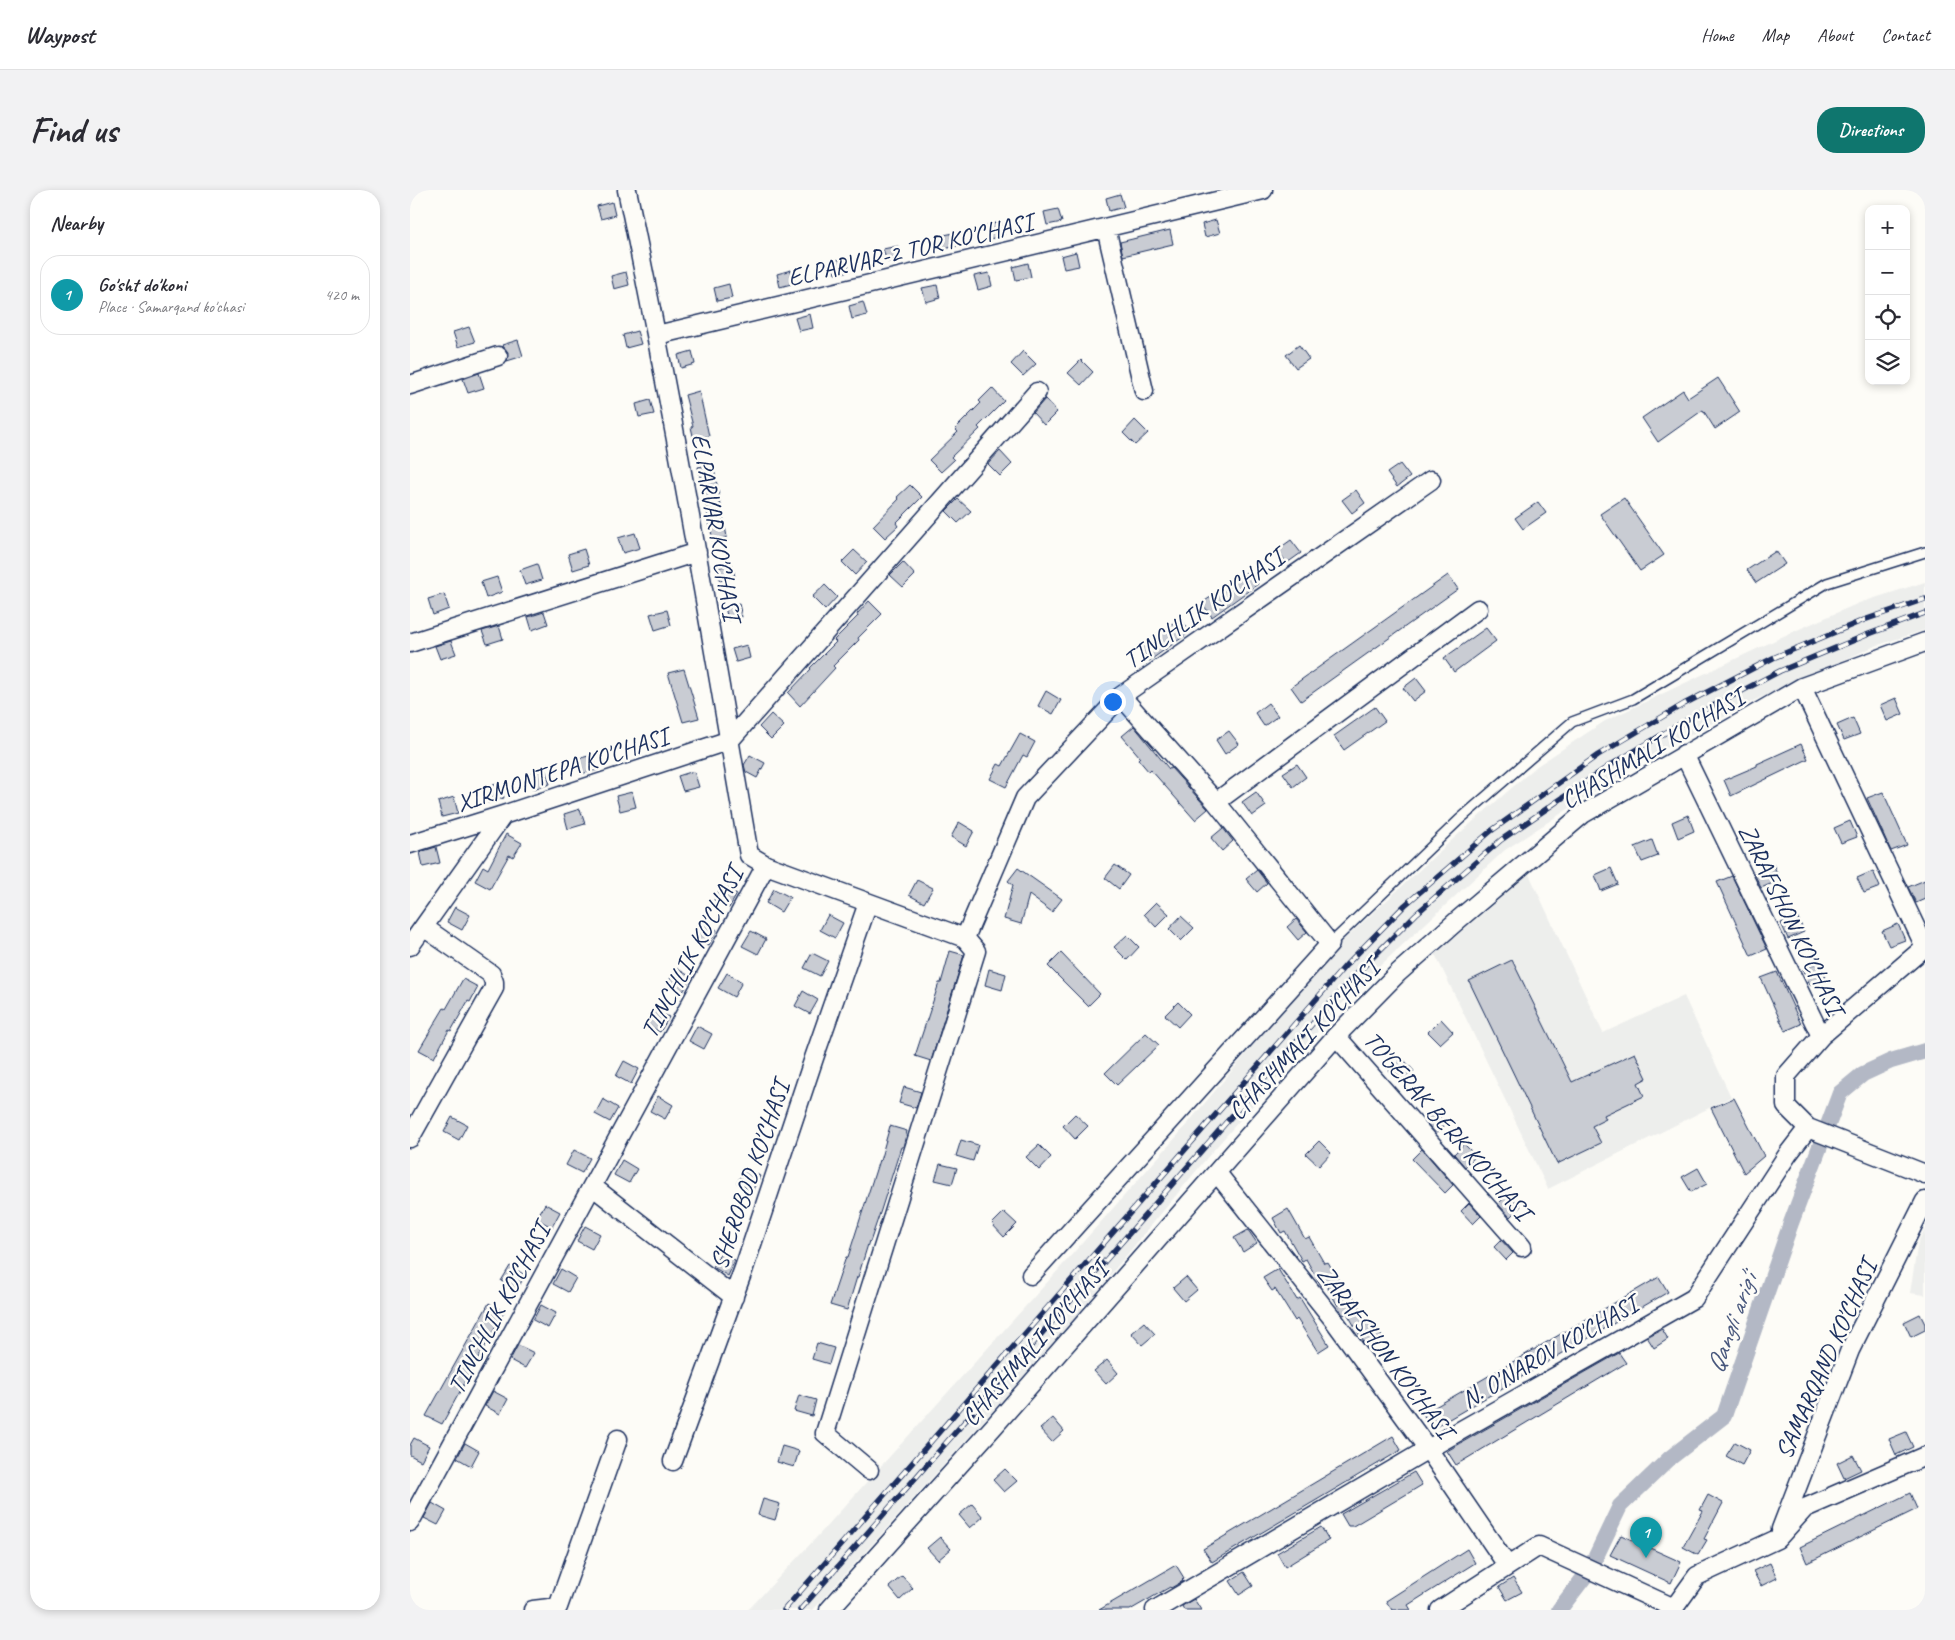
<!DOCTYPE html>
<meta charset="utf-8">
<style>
body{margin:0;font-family:Caveat,sans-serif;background:#f2f2f3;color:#2b2b33}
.controls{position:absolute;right:15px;top:15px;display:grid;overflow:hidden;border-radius:10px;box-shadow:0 2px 8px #0003}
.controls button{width:45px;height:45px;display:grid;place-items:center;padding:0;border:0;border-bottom:1px solid #e1e1e2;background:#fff;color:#2b2b33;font:25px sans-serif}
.you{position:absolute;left:702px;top:511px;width:18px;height:18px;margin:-12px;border:4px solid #fff;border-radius:50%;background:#1a73e8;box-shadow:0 0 0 8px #1a73e833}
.badge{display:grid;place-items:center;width:32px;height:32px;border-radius:50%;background:#0f766e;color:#fff;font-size:16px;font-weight:700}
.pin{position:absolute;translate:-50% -41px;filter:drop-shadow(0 1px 2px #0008)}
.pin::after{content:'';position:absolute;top:26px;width:18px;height:15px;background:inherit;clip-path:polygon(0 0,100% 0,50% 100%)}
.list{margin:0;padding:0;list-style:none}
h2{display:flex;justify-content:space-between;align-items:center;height:65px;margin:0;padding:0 20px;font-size:21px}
h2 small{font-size:16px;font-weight:400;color:#7c7c81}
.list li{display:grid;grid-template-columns:32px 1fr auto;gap:15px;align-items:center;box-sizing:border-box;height:80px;margin:0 10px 10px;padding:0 10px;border:1px solid #e1e1e2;border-radius:20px}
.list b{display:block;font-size:19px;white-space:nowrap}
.list p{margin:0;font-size:16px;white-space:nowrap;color:#7c7c81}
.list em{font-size:16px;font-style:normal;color:#7c7c81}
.icon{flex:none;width:28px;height:28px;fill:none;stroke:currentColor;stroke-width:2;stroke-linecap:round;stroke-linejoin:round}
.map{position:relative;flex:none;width:1515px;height:1420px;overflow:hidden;border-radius:20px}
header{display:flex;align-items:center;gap:30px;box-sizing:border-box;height:70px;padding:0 25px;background:#fff;border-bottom:1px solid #e1e1e2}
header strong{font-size:24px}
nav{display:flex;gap:28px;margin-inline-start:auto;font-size:18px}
.intro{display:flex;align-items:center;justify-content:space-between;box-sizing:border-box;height:120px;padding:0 30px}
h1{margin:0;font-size:35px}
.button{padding:12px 22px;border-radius:20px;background:#0f766e;color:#fff;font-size:18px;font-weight:700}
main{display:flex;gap:30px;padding:0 30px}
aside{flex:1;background:#fff;border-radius:20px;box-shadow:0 2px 8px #0003}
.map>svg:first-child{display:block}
.built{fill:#edeeec}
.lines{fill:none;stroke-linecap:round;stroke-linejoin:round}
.canal{stroke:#b3b8c5;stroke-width:16}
.building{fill:#c9ccd3;stroke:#1b2f5e}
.lane-casing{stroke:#1b2f5e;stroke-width:12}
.street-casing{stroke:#1b2f5e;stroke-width:21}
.lane{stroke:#fdfcf7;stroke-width:9}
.street{stroke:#fdfcf7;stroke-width:18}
.rail-casing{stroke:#1b2f5e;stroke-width:5.5}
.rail{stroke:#fdfcf7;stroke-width:4;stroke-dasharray:11;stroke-linecap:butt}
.labels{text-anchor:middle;stroke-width:5;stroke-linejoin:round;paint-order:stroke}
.street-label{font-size:25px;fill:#1b2f5e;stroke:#fdfcf7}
.water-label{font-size:26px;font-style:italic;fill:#49587d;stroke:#fdfcf7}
</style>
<header>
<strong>Waypost</strong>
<nav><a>Home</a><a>Map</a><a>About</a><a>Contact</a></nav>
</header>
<div class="intro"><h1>Find us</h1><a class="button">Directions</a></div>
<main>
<aside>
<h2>Nearby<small></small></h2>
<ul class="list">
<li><span class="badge" style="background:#0f9aa8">1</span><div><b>Go'sht do'koni</b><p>Place · Samarqand ko'chasi</p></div><em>420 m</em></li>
</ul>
</aside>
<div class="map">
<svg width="1515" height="1420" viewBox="0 0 1515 1420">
<rect width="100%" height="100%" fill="#fdfcf7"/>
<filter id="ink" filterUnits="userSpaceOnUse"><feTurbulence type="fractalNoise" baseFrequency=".02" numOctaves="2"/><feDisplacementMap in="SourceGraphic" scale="10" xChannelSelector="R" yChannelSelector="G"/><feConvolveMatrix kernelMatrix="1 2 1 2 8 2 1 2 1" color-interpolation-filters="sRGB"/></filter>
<g filter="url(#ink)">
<!-- built -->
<path class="built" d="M1515,392v48l-50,16 -120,54 -119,65 -131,85 -149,138 -145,165 -147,178 -251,279h-65l68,-72 236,-261 126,-142 155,-185 120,-111 84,-73 68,-45 183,-87 71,-31z
M1119,684l74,159 81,-37 47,101 -183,92 -113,-235z
M1515,1039v66l-15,-2 8,-51z"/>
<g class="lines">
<!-- canal -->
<path class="canal" d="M1149,1420l30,-39 31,-65 50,-48 54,-42 67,-193 49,-130 23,-19 28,-13 34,-10"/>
</g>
<!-- building -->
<path class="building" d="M710,4l4,13 -15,4 -3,-13z
M202,12l3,13 -14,4 -4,-13z
M648,19l4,13 -15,3 -3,-13z
M806,30l4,13 -15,4 -3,-13z
M591,32l3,13 -14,4 -3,-14z
M760,40l3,14 -50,12 -3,-14z
M544,43l3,13 -14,3 -4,-13z
M488,56l3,13 -14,3 -4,-13z
M666,62l3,14 -15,3 -3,-13z
M436,68l4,13 -15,3 -3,-13z
M618,73l3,14 -15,3 -3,-13z
M381,80l4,13 -15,4 -3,-13z
M216,82l3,13 -15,4 -3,-13z
M579,83l3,13 -14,4 -4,-14z
M319,94l3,14 -15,3 -3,-13z
M527,95l3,13 -14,4 -4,-14z
M453,112l4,13 -15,4 -3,-13z
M400,124l3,14 -14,3 -4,-13z
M59,137l6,15 -17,5 -5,-15z
M227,141l4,13 -15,4 -3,-13z
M108,150l5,16 -16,5 1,-9 -6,-7z
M889,155l10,14 -13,9 -10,-13z
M282,161l3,13 -14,4 -3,-13z
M613,161l13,13 -13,12 -12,-12z
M671,170l12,12 -12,13 -13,-12z
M69,183l5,15 -16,5 -5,-14z
M1308,188l22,34 -25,17 -12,-19 -45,32 -16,-24 41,-28 5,8z
M582,198l12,13 -26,26 2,2 -29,28 3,3 -13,12 -12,-12 29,-28 -3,-3 26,-26 -2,-2z
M289,201l10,45 -15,4 -3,-13 2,-1 -8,-31z
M635,209l12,13 -13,13 -11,-12z
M240,210l4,14 -15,3 -3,-13z
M725,230l13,13 -13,12 -12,-12z
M590,261l12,13 -12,12 -12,-12z
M303,274l14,73 -14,4 -15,-74z
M990,274l10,13 -13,10 -10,-14z
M500,295l12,12 -26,26 2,3 -13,12 -12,-12 26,-27 -2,-2z
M946,300l9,13 -13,10 -10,-13z
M1214,308l40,57 -24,16 -40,-57z
M548,309l13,12 -13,12 -12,-12z
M1128,312l8,11 -23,16 -8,-11z
M225,343l5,15 -17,5 -5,-15z
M881,350l10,13 -14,10 -10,-13z
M174,359l5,16 -16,5 -5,-16z
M444,360l13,12 -12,13 -13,-13z
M1366,361l9,13 -29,19 -9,-13z
M493,372l12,13 -12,12 -13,-12z
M127,374l5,16 -17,5 -5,-15z
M322,374l3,13 -15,4 -3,-13z
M838,381l10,13 -46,33 -10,-14z
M1038,385l10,14 -157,112 -10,-14z
M87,387l5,15 -16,6 -5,-16z
M415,395l12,12 -12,13 -13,-13z
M34,404l5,15 -16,6 -5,-16z
M459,411l13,13 -24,24 1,2 -26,26 2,2 -35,38 -12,-13 23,-24 -1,-1 26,-26 -2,-2 24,-24 -1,-2z
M329,414l3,13 -14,3 -3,-13z
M257,420l4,15 -16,5 -5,-16z
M134,422l4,12 -16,6 -4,-13z
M770,428l10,14 -41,29 -10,-14z
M89,436l4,13 -16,5 -5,-13z
M1076,438l10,13 -42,31 -10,-14z
M41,451l5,13 -16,5 -5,-13z
M337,455l3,13 -14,4 -4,-13z
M274,479l15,49 -16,4 -15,-49z
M1006,488l10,13 -13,10 -10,-13z
M636,501l15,9 -8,14 -15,-8z
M1486,508l7,16 -16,7 -7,-16z
M858,513l10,13 -14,10 -9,-13z
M965,517l10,14 -41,29 -10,-14z
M361,524l13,12 -13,13 -12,-12z
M1443,528l7,16 -16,6 -7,-15z
M724,536l35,43 2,-1 37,41 -13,11 -44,-50 -2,2 -11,-13 2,-2 -18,-21z
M819,541l10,13 -14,10 -9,-14z
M610,544l15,8 -8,15 -4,-2 -17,32 -16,-8 8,-15 4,2z
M1391,554l7,15 -77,37 -7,-16 33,-14v-2z
M183,565l4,15 -17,4 -4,-15z
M340,565l15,8 -8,15 -11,-6 -2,-7z
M887,574l9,13 -13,10 -10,-14z
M135,579l5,15 -17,5 -4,-15z
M284,581l5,16 -16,4 -5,-15z
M90,593l4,15 -16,5 -4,-15z
M222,602l4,15 -16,4 -4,-15z
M846,602l10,14 -14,10 -10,-14z
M1473,602l24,53 -16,6 -24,-53z
M44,607l4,16 -16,4 -4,-15z
M170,619l5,15 -17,5 -4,-15z
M1278,625l6,16 -16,7 -6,-16z
M1440,631l7,16 -16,6 -7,-15z
M549,632l15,9 -8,15 -15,-9z
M813,638l10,13 -11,10 -11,-13z
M96,644l16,9 -9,14 -4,-2 -19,34 -15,-8 8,-15 5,3z
M1242,650l6,16 -16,6 -7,-15z
M26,657l4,16 -17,4 -3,-15z
M1363,674l7,16 -19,8 -7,-15z
M705,675l14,10 -10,14 -14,-11z
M608,678l44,31 -10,13 -23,-17 -8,29 -17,-5 9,-34 -5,-4z
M1201,678l7,16 -17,7 -6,-16z
M847,680l10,13 -10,9 -11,-13z
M1463,681l7,16 -16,6 -7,-15z
M1322,686l35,73 -16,7 -34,-74z
M507,690l16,8 -9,15 -15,-8z
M1515,690v19l-9,4 -8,-16z
M312,695l15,9 -8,14 -15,-8z
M364,699l16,8 -9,15 -15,-9z
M746,712l13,12 -13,13 -12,-13z
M45,717l15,8 -8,15 -15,-8z
M418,725l15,8 -8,15 -15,-8z
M771,726l13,12 -13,13 -12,-12z
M1387,726l7,16 -16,7 -7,-16z
M886,729l11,13 -9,8 -11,-13z
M292,732l15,8 -8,15 -15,-8z
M1488,734l7,16 -16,6 -7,-15z
M341,741l15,8 -8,15 -16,-8z
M717,745l12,12 -12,13 -13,-13z
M540,761l14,4 -33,106 -16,-5 24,-73h2z
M402,763l16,8 -8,15 -16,-8z
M651,763l39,41 -12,12 -40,-40z
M1102,770l60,122 63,-29 12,25 -9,5 6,13 -40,19 2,4 -14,7 9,17 -44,21 -88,-183z
M1409,772l7,16 -16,7 -7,-16z
M266,778l15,9 -8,15 -15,-9z
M579,779l17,5 -4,16 -17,-5z
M1367,782l24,52 -16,7 -24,-53z
M317,783l15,9 -8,15 -16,-9z
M53,789l15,8 -8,15 -2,-1 -17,30 -2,-1 -15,28 -15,-8 25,-42 2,1z
M393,801l15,9 -8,14 -15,-8z
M768,812l12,12 -12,13 -13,-12z
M243,819l16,8 -9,15 -15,-8z
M1031,829l12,13 -13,12 -12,-12z
M287,836l15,8 -8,15 -15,-8z
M736,843l13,12 -42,40 -12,-12z
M992,868l12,13 -12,12 -13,-12z
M214,871l15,8 -8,15 -15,-8z
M494,897l17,5 -5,16 -17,-5z
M248,906l15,9 -8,14 -15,-8z
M1324,908l30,58 -20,17 -33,-65z
M193,909l15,9 -8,14 -15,-8z
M1024,921l12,13 -10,10 -11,-13z
M665,924l13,12 -13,13 -12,-13z
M42,927l15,8 -8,15 -15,-8z
M480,936l17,5 -4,16h-2l-20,63 -11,32 -1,-1 -11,36h-1l-10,33 -17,-5 16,-48h2l31,-97 1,1z
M551,950l17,5 -5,16 -17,-5z
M909,951l12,12 -12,13 -13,-12z
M1054,954l12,12 -11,11 -11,-13z
M629,955l12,12 -12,13 -13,-13z
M1012,959l31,36 -8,8 -33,-34z
M164,960l16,8 -8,15 -16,-8z
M212,970l15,9 -8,14 -15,-8z
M530,974l17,4 -5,16 -17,-4z
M335,978l15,8 -8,15 -15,-8z
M1288,978l9,16 -16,8 -9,-15z
M1098,1004l13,12 -11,11 -12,-13z
M1059,1013l12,13 -8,8 -12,-13z
M135,1014l15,8 -8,15 -16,-8z
M878,1019l17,30 4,-2 15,26 4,-1 18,31 4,-2 19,33 4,-3 9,16 -16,9 -19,-33 -4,2 -18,-32 -4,3 -15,-27 -4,2 -17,-30 -4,2 -8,-15z
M594,1022l13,12 -13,13 -12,-13z
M175,1036l15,8 -8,15 -15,-8z
M838,1040l9,13 -14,9 -9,-14z
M1091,1050l12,13 -7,7 -12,-13z
M311,1062l14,8 -7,16 -15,-9z
M100,1076l15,9 -8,15 -16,-9z
M151,1079l15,9 -8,14 -15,-8z
M868,1079l19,31 3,-2 29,47 -11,7 -21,-33 -2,2 -20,-32 -3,2 -9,-13z
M776,1087l11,13 -13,11 -11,-13z
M1249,1087l9,15 -236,137 -9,-15z
M79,1113l15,9 -62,112 -16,-8z
M131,1115l15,8 -8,15 -15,-8z
M1510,1124l5,10v6l-14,7 -7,-15z
M734,1132l11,12 -13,11 -11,-12z
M1252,1139l6,10 -14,9 -7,-11z
M407,1153l17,5 -5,16 -17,-5z
M108,1155l16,8 -9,15 -15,-8z
M1209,1163l7,10 -170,102 -9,-14z
M697,1170l11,13 -12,11 -12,-13z
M83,1201l15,8 -8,15 -15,-8z
M389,1205l17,5 -4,16 -18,-5z
M643,1228l11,13 -12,11 -12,-13z
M1496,1242l7,15 -17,8 -7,-16z
M983,1246l8,14 -189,112 -9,-13z
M4,1248l15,8 -8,15 -11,-6v-10z
M1325,1252l15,8 -8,15 -16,-9z
M55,1253l14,8 -8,15 -14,-8z
M372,1256l17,5 -5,16 -17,-5z
M1443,1265l8,15 -17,8 -7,-15z
M595,1279l12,12 -13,11 -11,-12z
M1004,1282l8,13 -69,41h-5l-7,-12z
M1500,1303l7,16 -110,54 -7,-16z
M1298,1305l15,8 -19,36 3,1 -9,15 -15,-8 20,-36 -3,-1z
M353,1309l17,5 -5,16 -17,-5z
M22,1313l14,8 -8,14 -14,-7z
M562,1314l11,13 -13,11 -11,-13z
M911,1337l8,13 -44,27 -8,-14z
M1211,1345l60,27 -10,21 -61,-28z
M530,1347l11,12 -13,11 -11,-12z
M1057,1359l8,14 -67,42 3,5h-19l-6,-9z
M1360,1373l7,15 -16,8 -8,-15z
M766,1375l8,13 -2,2 1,1 -12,7 -1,-1 -40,23h-31z
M834,1382l9,14 -14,9 -9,-14z
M492,1386l11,12 -13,12 -11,-13z
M1103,1388l9,14 -15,8 -8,-13z
M784,1409l7,11h-17l-2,-4z"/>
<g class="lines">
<defs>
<path id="lane" d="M920,754l129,-124 113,-98 61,-23 194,-116 98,-31"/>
<path id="street" d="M217,0c46,221 84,442 122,665l17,10
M696,38l38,163
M247,145l606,-145
M0,195l88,-29
M0,453l287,-91
M1392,497l123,260
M711,506l95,106 262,-193
M1274,564l137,282
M0,654l93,-29 227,-75 307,-348
M0,756l93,-131
M926,846l186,211
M1398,938l117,46
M0,948l84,-150v-6l-3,-8 -66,-46
M807,983l116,146 95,130 79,116
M182,996l142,111
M621,1085l299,-331 -114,-142
M263,1271l71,-193 70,-210 54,-155
M459,1280l-44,-37 151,-482 -11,-13
M0,1332l356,-657 199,73 60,-140 96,-102 310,-216
M1371,1339l69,-179 75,-149
M123,1420l25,-3 60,-168
M419,1420l166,-185 341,-389 62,-63 61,-54 124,-105 219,-127 123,-45
M745,1420l273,-161 266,-151 94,-144 20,-26 -22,-22v-30l35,-40 104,-89
M1030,1420l99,-64 135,62 23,-32 80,-37 28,-31 120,-52"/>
</defs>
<!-- lane casing -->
<use href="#lane" class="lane-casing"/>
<!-- street casing -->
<use href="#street" class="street-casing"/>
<!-- lane -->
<use href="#lane" class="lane"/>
<!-- street -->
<use href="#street" class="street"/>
<defs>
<path id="rail" d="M374,1420l562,-645 59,-60 86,-74 107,-76 86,-51 89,-46 91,-38 61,-21
M390,1420l555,-635 61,-61 85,-74 108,-74 83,-49 88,-46 89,-37 56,-21"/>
</defs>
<!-- rail casing -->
<use href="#rail" class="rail-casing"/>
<!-- rail -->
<use href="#rail" class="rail"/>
</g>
</g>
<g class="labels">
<!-- street labels -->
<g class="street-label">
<text transform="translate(500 59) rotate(-13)" y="9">ELPARVAR-2 TOR KO'CHASI</text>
<text transform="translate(307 337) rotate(80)" y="9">ELPARVAR KO'CHASI</text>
<text transform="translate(793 418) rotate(-35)" y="9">TINCHLIK KO'CHASI</text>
<text transform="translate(1242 558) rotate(-31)" y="9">CHASHMALI KO'CHASI</text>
<text transform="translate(152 579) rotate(-18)" y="9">XIRMONTEPA KO'CHASI</text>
<text transform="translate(1382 729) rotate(64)" y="9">ZARAFSHON KO'CHASI</text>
<text transform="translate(281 762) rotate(-62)" y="9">TINCHLIK KO'CHASI</text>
<text transform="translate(893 849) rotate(-47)" y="9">CHASHMALI KO'CHASI</text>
<text transform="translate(1038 935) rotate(49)" y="9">TO'GERAK BERK KO'CHASI</text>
<text transform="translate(339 985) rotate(-71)" y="9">SHEROBOD KO'CHASI</text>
<text transform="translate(88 1118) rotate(-62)" y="9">TINCHLIK KO'CHASI</text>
<text transform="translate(624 1153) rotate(-49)" y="9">CHASHMALI KO'CHASI</text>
<text transform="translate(976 1161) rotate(53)" y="9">ZARAFSHON KO'CHASI</text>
<text transform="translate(1139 1161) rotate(-30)" y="9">N. O'NAROV KO'CHASI</text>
<text transform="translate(1415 1169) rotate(-66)" y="9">SAMARQAND KO'CHASI</text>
</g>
<!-- water labels -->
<g class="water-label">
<text transform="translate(1321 1133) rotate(-70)" y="9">Qangli arig'i</text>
</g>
</g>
</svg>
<div class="controls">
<button>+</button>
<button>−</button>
<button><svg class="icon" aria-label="locate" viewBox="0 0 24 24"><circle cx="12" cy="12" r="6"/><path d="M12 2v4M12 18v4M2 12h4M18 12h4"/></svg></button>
<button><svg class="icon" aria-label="layers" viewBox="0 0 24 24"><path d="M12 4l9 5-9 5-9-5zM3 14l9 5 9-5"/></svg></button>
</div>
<div class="you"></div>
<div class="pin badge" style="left:1236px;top:1368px;background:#0f9aa8">1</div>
</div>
</main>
